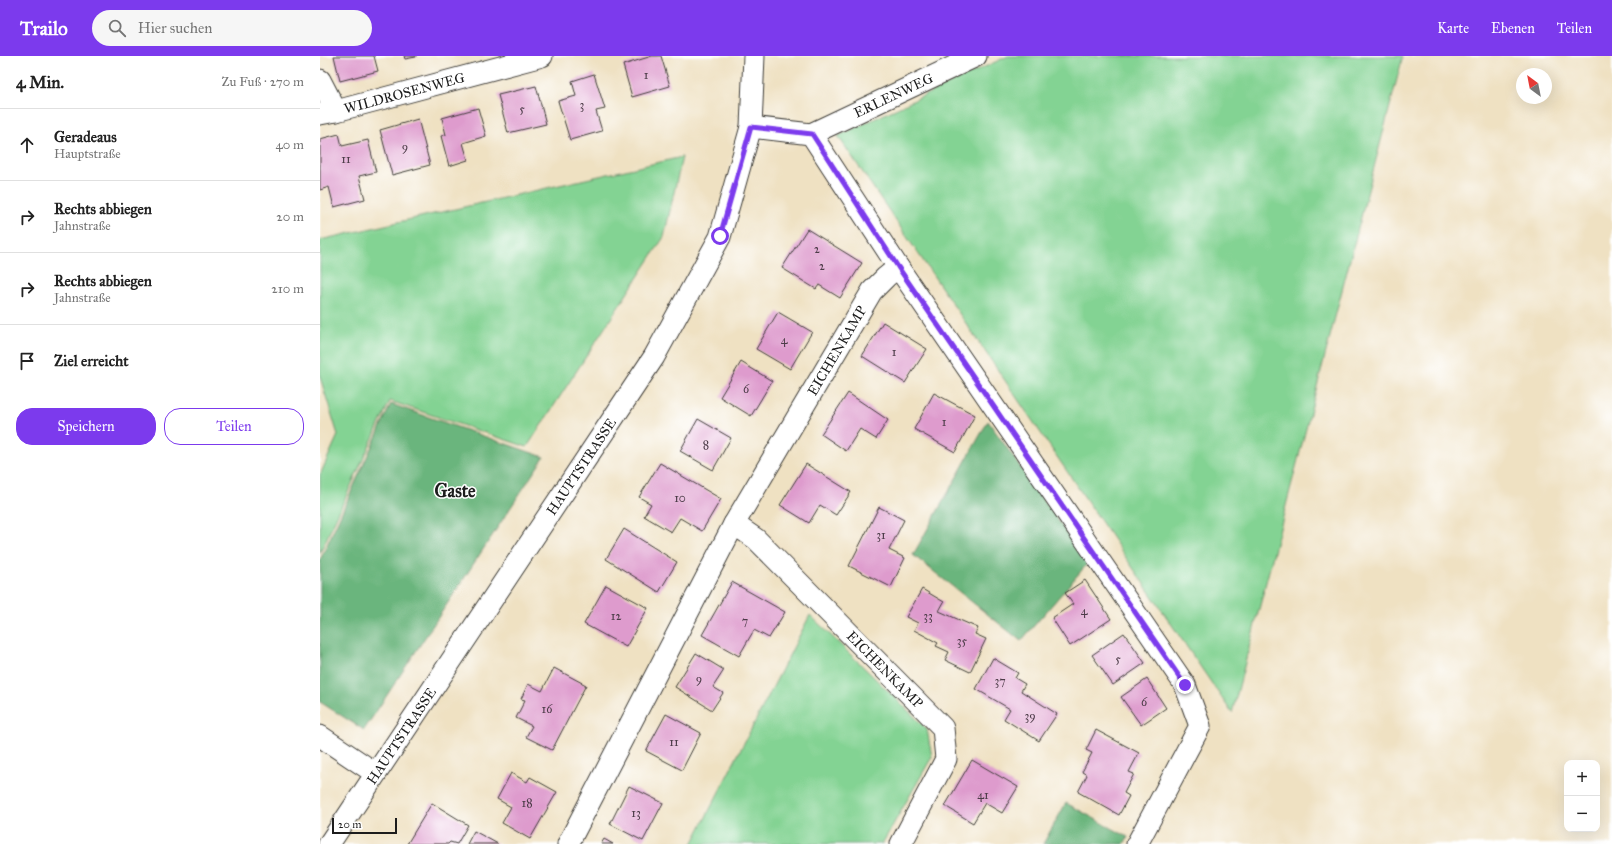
<!DOCTYPE html>
<html lang="de">
<meta charset="utf-8">
<style>
body{margin:0;font-family:"IM FELL Great Primer",serif;background:#f6f6f6;color:#222}
.controls{position:absolute;right:12px;bottom:12px;display:grid;overflow:hidden;border-radius:8px;box-shadow:0 4px 16px #0002}
.controls button{width:36px;height:36px;display:grid;place-items:center;padding:0;border:0;border-bottom:1px solid #e0e0e0;background:#fff;color:#222;font:20px sans-serif}
.compass{position:absolute;left:1196px;top:12px;width:36px;height:36px;border-radius:50%;background:#fff;box-shadow:0 4px 16px #0002;rotate:328deg}
.scale{position:absolute;left:12px;bottom:10px;width:65px;box-sizing:border-box;padding-left:4px;border:2px solid #1c1c1c;border-top:0;font-size:11px;line-height:14px;white-space:nowrap;color:#1c1c1c;-webkit-text-stroke:3px #fff;paint-order:stroke}
.stop{position:absolute;width:12px;height:12px;margin:-9px;border:3px solid #7c3aed;border-radius:50%;background:#fff}
.stop.end{background:#7c3aed;border-color:#fff;box-shadow:0 1px 4px #0008}
.list{margin:0;padding:0;list-style:none}
h2{display:flex;justify-content:space-between;align-items:center;height:52px;margin:0;padding:0 16px;font-size:17px}
h2 small{font-size:13px;font-weight:400;color:#767676}
.list li{display:grid;grid-template-columns:26px 1fr auto;gap:12px;align-items:center;box-sizing:border-box;height:72px;padding:0 16px;border-top:1px solid #e0e0e0}
.list b{display:block;font-size:15px;white-space:nowrap}
.list p{margin:0;font-size:13px;white-space:nowrap;color:#767676}
.list em{font-size:13px;font-style:normal;color:#767676}
.actions{display:flex;gap:8px;padding:12px 16px}
.actions a{flex:1;padding:9px 0;border:1px solid #7c3aed;border-radius:16px;text-align:center;font-size:14px;color:#7c3aed}
.actions .main{background:#7c3aed;color:#fff}
.icon{flex:none;width:22px;height:22px;fill:none;stroke:currentColor;stroke-width:2;stroke-linecap:round;stroke-linejoin:round}
.map{position:relative;flex:none;width:1292px;height:788px;overflow:hidden}
header{display:flex;align-items:center;gap:24px;box-sizing:border-box;height:56px;padding:0 20px;background:#7c3aed;color:#fff}
header strong{font-size:19px}
nav{display:flex;gap:22px;margin-inline-start:auto;font-size:14px}
.search{width:280px;height:36px;background:#f6f6f6;display:flex;align-items:center;gap:10px;box-sizing:border-box;padding:0 14px;border-radius:22px;color:#767676;font-size:15px}
main{display:flex}
aside{flex:1;background:#fff}
.map>svg:first-child{display:block}
.green{fill:#83d393;stroke:#507858}
.forest{fill:#6ab57d;stroke:#43684c}
.building{fill:#de9bcd}
.lines{fill:none;stroke-linecap:round;stroke-linejoin:round}
.minor-casing{stroke:#3c3a35;stroke-width:23}
.minor{stroke:#fff;stroke-width:21}
.route{stroke:#7c3aed;stroke-width:5}
.labels{text-anchor:middle;stroke-width:3;stroke-linejoin:round;paint-order:stroke}
.number-label{font-size:12px;fill:#4c3c48}
.street-label{font-size:14px;fill:#1c1c1c;stroke:#fff}
.district-label{font-size:18px;font-weight:bold;fill:#1c1c1c;stroke:#fff}
</style>
<header>
<strong>Trailo</strong>
<div class="search"><svg class="icon" aria-label="search" viewBox="0 0 24 24"><circle cx="10" cy="10" r="6"/><path d="M15 15l6 6"/></svg>Hier suchen</div>
<nav><a>Karte</a><a>Ebenen</a><a>Teilen</a></nav>
</header>
<main>
<aside>
<h2>4 Min.<small>Zu Fuß · 270 m</small></h2>
<ul class="list">
<li><svg class="icon" aria-label="ahead" viewBox="0 0 24 24"><path d="M12 20V5M6 11l6-6 6 6"/></svg><div><b>Geradeaus</b><p>Hauptstraße</p></div><em>40 m</em></li>
<li><svg class="icon" aria-label="right" viewBox="0 0 24 24"><path d="M7 20v-9h11M14 6l5 5-5 5"/></svg><div><b>Rechts abbiegen</b><p>Jahnstraße</p></div><em>20 m</em></li>
<li><svg class="icon" aria-label="right" viewBox="0 0 24 24"><path d="M7 20v-9h11M14 6l5 5-5 5"/></svg><div><b>Rechts abbiegen</b><p>Jahnstraße</p></div><em>210 m</em></li>
<li><svg class="icon" aria-label="arrive" viewBox="0 0 24 24"><path d="M6 21V4h12l-3 4 3 4H6"/></svg><div><b>Ziel erreicht</b></div></li>
</ul>
<div class="actions"><a class="main">Speichern</a><a>Teilen</a></div>
</aside>
<div class="map">
<svg width="1292" height="788" viewBox="0 0 1292 788">
<rect width="100%" height="100%" fill="#fff"/>
<filter id="ink" filterUnits="userSpaceOnUse"><feTurbulence type="fractalNoise" baseFrequency=".025" numOctaves="2"/><feDisplacementMap in="SourceGraphic" scale="8" xChannelSelector="R" yChannelSelector="G"/><feConvolveMatrix kernelMatrix="1 2 1 2 8 2 1 2 1" color-interpolation-filters="sRGB"/></filter>
<filter id="wash" filterUnits="userSpaceOnUse"><feTurbulence type="fractalNoise" baseFrequency=".012" numOctaves="4" result="noise"/><feDisplacementMap in="SourceGraphic" scale="16" xChannelSelector="R" yChannelSelector="G"/><feGaussianBlur stdDeviation="0.9" result="paint"/><feColorMatrix in="noise" values="0 0 0 0 0 0 0 0 0 0 0 0 0 0 0 0 0 1.4 0 .05"/><feComposite in="paint" operator="in"/></filter>
<g filter="url(#wash)">
<rect width="100%" height="100%" fill="#efe1c2"/>
<!-- green -->
<path class="green" d="M688,0h395l-171,657 -394,-577z
M362,101l-18,80 -137,210 -137,-46 -70,152v-78l18,-40 -18,-58v-137z
M490,559l117,114 5,28 -50,87h-190z"/>
<!-- forest -->
<path class="forest" d="M71,348l153,53 -180,273 -44,-28v-142z
M668,365l100,142 -67,78 -108,-86z
M746,747l62,34 -4,7h-81z"/>
<g id="blocks">
<!-- building -->
<path class="building" d="M14,0h40l4,15 -38,10z
M84,0h12v1l-11,2z
M332,0h9l9,30 -38,11 -9,-32z
M274,18l11,35 -9,2 6,20 -32,9 -12,-39 18,-5 -4,-15z
M216,30l10,38 -38,9 -10,-38z
M158,52l8,28 -23,7 5,17 -19,6 -8,-30 5,-1 -4,-17z
M98,63l12,46 -38,10 -12,-45z
M19,78l3,12 26,-6 8,32 -17,4 6,23 -31,8 -5,-20 -9,3v-51z
M487,173l55,34 -22,35 -21,-13 -3,4 -34,-21z
M458,256l34,20 -22,37 -34,-20z
M563,266l44,27 -22,34 -43,-27z
M421,306l31,19 -21,35 -31,-19z
M528,337l40,27 -12,19 -16,-10 -14,22 -25,-17z
M614,337l41,22 -20,37 -41,-23z
M378,363l33,19 -18,32 -33,-19z
M340,407l61,36 -19,32 -22,-13 -9,14 -27,-16 7,-12 -12,-7z
M486,408l45,28 -15,23 -16,-10 -11,18 -29,-18z
M559,451l25,13 -15,30 16,8 -14,29 -42,-21z
M304,473l53,33 -18,30 -53,-33z
M765,524l26,39 -41,27 -18,-28 21,-14 -8,-11z
M412,526l53,30 -16,26 -15,-8 -15,26 -37,-21z
M286,529l42,23 -22,39 -42,-23z
M602,533l22,13 -5,9 39,17 -3,6 11,5 -16,33 -25,-12 4,-8 -13,-6 2,-3 -24,-13 4,-7 -12,-6z
M804,577l21,30 -32,22 -21,-30z
M376,597l28,17 -11,17 10,6 -11,17 -37,-23z
M673,602l25,15 -3,5 10,6 -4,7 36,23 -18,27 -35,-22 6,-10 -34,-20z
M234,612l32,17 -34,65 -26,-13 6,-11 -16,-8 9,-18 -4,-1 7,-15 14,7z
M827,623l19,29 -25,17 -20,-28z
M346,658l35,19 -19,37 -36,-19z
M776,674l43,23 -10,19 5,2 -10,19 5,3 -10,19 -41,-23 9,-17 -5,-3 10,-19 -6,-3z
M652,704l46,27 -16,26 -17,-10 -12,20 -28,-17z
M191,717l16,9 3,-5 27,15 -27,47 -28,-16 9,-16 -14,-8z
M309,730l34,17 -20,38 -33,-17z
M112,747l36,22 -11,19 -7,-2 -2,2h-41z
M154,775l24,13h-31z
M284,783l9,5h-12z"/>
</g>
</g>
<g filter="url(#ink)">
<use href="#blocks" fill-opacity="0" stroke="#3c3a35" stroke-width="1"/>
<g class="lines">
<defs>
<g id="minor">
<path d="M0,24l16,31"/>
<path id="s1" d="M0,58l16,-3 206,-55"/>
<path d="M431,71l60,7 87,133 287,418 15,41 -63,118"/>
<path id="s2" d="M491,78l165,-78"/>
<path id="s3" d="M414,468l22,15 187,189 3,31 -45,85"/>
<path d="M0,680l55,37"/>
<path id="s4" d="M9,788l325,-487 66,-120 31,-110 3,-71"/>
<path id="s5" d="M248,788l166,-320 138,-233 14,-14 12,-10"/>
</g>
</defs>
<!-- minor casing -->
<use href="#minor" class="minor-casing"/>
<!-- minor -->
<use href="#minor" class="minor"/>
</g>
</g>
<g class="lines" filter="url(#ink)">
<!-- route -->
<path class="route" d="M400,180l31,-109 61,7 86,133 287,418"/>
</g>
<g class="labels">
<!-- number labels -->
<g class="number-label">
<text x="326" y="23">1</text>
<text x="262" y="53">3</text>
<text x="202" y="57">5</text>
<text x="85" y="95">9</text>
<text x="26" y="107">11</text>
<text x="497" y="197">2</text>
<text x="502" y="214">2</text>
<text x="464" y="288">4</text>
<text x="574" y="300">1</text>
<text x="426" y="337">6</text>
<text x="624" y="370">1</text>
<text x="386" y="393">8</text>
<text x="360" y="446">10</text>
<text x="561" y="483">31</text>
<text x="764" y="559">4</text>
<text x="296" y="564">12</text>
<text x="608" y="564">33</text>
<text x="425" y="569">7</text>
<text x="642" y="589">35</text>
<text x="798" y="607">5</text>
<text x="379" y="627">9</text>
<text x="680" y="629">37</text>
<text x="824" y="650">6</text>
<text x="227" y="657">16</text>
<text x="710" y="664">39</text>
<text x="354" y="690">11</text>
<text x="663" y="743">41</text>
<text x="207" y="751">18</text>
<text x="316" y="761">13</text>
</g>
<!-- street labels -->
<g class="street-label">
<text dy="5" stroke="none"><textPath href="#s1" startOffset="87">WILDROSENWEG</textPath></text>
<text dy="5" stroke="none"><textPath href="#s2" startOffset="91">ERLENWEG</textPath></text>
<text dy="5" stroke="none"><textPath href="#s5" startOffset="562">EICHENKAMP</textPath></text>
<text dy="5" stroke="none"><textPath href="#s4" startOffset="454">HAUPTSTRASSE</textPath></text>
<text dy="5" stroke="none"><textPath href="#s3" startOffset="210">EICHENKAMP</textPath></text>
<text dy="5" stroke="none"><textPath href="#s4" startOffset="130">HAUPTSTRASSE</textPath></text>
</g>
<!-- district labels -->
<g class="district-label">
<text x="135" y="441">Gaste</text>
</g>
</g>
</svg>
<div class="controls">
<button>+</button>
<button>−</button>
</div>
<svg class="compass" viewBox="-18 -18 36 36"><path d="M0-13l5 13h-10z" fill="#e53935"/><path d="M0 13l5-13h-10z" fill="#767676"/></svg>
<div class="scale">20 m</div>
<div class="stop" style="left:400px;top:180px"></div>
<div class="stop end" style="left:865px;top:629px"></div>
</div>
</main>
